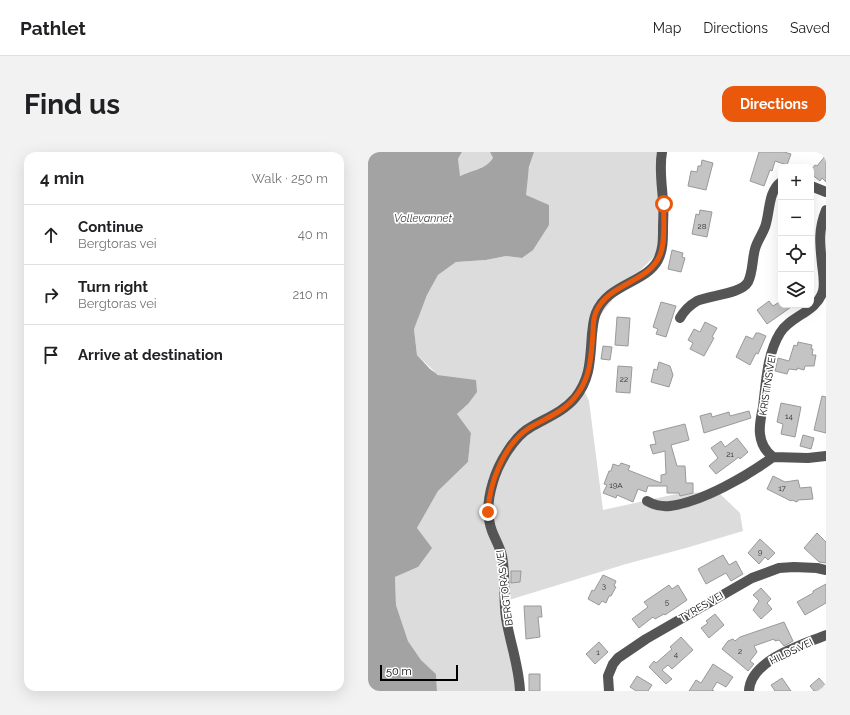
<!DOCTYPE html>
<meta charset="utf-8">
<style>
body{margin:0;font-family:Raleway,sans-serif;background:#f2f2f2;color:#202124}
.controls{position:absolute;right:12px;top:12px;display:grid;overflow:hidden;border-radius:8px;box-shadow:0 4px 16px #0002}
.controls button{width:36px;height:36px;display:grid;place-items:center;padding:0;border:0;border-bottom:1px solid #e0e0e0;background:#fff;color:#202124;font:20px sans-serif}
.scale{position:absolute;left:12px;bottom:10px;width:78px;box-sizing:border-box;padding-left:4px;border:2px solid #000;border-top:0;font-size:11px;line-height:14px;white-space:nowrap;color:#000;-webkit-text-stroke:3px #fff;paint-order:stroke}
.stop{position:absolute;width:12px;height:12px;margin:-9px;border:3px solid #ea580c;border-radius:50%;background:#fff}
.stop.end{background:#ea580c;border-color:#fff;box-shadow:0 1px 4px #0008}
.list{margin:0;padding:0;list-style:none}
h2{display:flex;justify-content:space-between;align-items:center;height:52px;margin:0;padding:0 16px;font-size:17px}
h2 small{font-size:13px;font-weight:400;color:#757577}
.list li{display:grid;grid-template-columns:26px 1fr auto;gap:12px;align-items:center;box-sizing:border-box;height:60px;padding:0 16px;border-top:1px solid #e0e0e0}
.list b{display:block;font-size:15px;white-space:nowrap}
.list p{margin:0;font-size:13px;white-space:nowrap;color:#757577}
.list em{font-size:13px;font-style:normal;color:#757577}
.icon{flex:none;width:22px;height:22px;fill:none;stroke:currentColor;stroke-width:2;stroke-linecap:round;stroke-linejoin:round}
.map{position:relative;flex:none;width:458px;height:539px;overflow:hidden;border-radius:12px}
header{display:flex;align-items:center;gap:24px;box-sizing:border-box;height:56px;padding:0 20px;background:#fff;border-bottom:1px solid #e0e0e0}
header strong{font-size:19px}
nav{display:flex;gap:22px;margin-inline-start:auto;font-size:14px}
.intro{display:flex;align-items:center;justify-content:space-between;box-sizing:border-box;height:96px;padding:0 24px}
h1{margin:0;font-size:28px}
.button{padding:10px 18px;border-radius:12px;background:#ea580c;color:#fff;font-size:14px;font-weight:700}
main{display:flex;gap:24px;padding:0 24px}
aside{flex:1;background:#fff;border-radius:12px;box-shadow:0 4px 16px #0002}
.map>svg:first-child{display:block}
.green{fill:#dcdcdc}
.water{fill:#a3a3a3}
.building{fill:#c4c4c4;stroke:#999}
.lines{fill:none;stroke-linecap:round;stroke-linejoin:round}
.minor{stroke:#555;stroke-width:10}
.route{stroke:#ea580c;stroke-width:5}
.labels{text-anchor:middle;stroke-width:3.5;stroke-linejoin:round;paint-order:stroke}
.number-label{font-size:8px;fill:#313131}
.street-label{font-size:10px;fill:#000;stroke:#fff}
.water-label{font-size:11px;font-style:italic;fill:#444;stroke:#fff}
</style>
<header>
<strong>Pathlet</strong>
<nav><a>Map</a><a>Directions</a><a>Saved</a></nav>
</header>
<div class="intro"><h1>Find us</h1><a class="button">Directions</a></div>
<main>
<aside>
<h2>4 min<small>Walk · 250 m</small></h2>
<ul class="list">
<li><svg class="icon" aria-label="ahead" viewBox="0 0 24 24"><path d="M12 20V5M6 11l6-6 6 6"/></svg><div><b>Continue</b><p>Bergtoras vei</p></div><em>40 m</em></li>
<li><svg class="icon" aria-label="right" viewBox="0 0 24 24"><path d="M7 20v-9h11M14 6l5 5-5 5"/></svg><div><b>Turn right</b><p>Bergtoras vei</p></div><em>210 m</em></li>
<li><svg class="icon" aria-label="arrive" viewBox="0 0 24 24"><path d="M6 21V4h12l-3 4 3 4H6"/></svg><div><b>Arrive at destination</b></div></li>
</ul>
</aside>
<div class="map">
<svg width="458" height="539" viewBox="0 0 458 539">
<rect width="100%" height="100%" fill="#fff"/>
<!-- green -->
<path class="green" d="M94,0h28l3,6c-8,12 -21,12 -34,18l-1,-17z
M166,0h130l-4,99 -40,39 -29,37 -8,61 6,13 14,109 78,-17 37,-1 22,21 3,18 -57,17 -60,16 -117,36 -7,19 15,58 -1,14h-79l-1,-17 -15,-14 -13,-19 -12,-36 -1,-28 23,-10 -1,-39 21,-37 30,-29 3,-29 -14,-19 11,-10 -32,-29 1,-1 -20,-19 -3,-27 13,-33 11,-20 18,-13 30,-2 20,-4 16,2c2,-35 0,-73 12,-106z"/>
<!-- water -->
<path class="water" d="M0,0h94l-4,7 2,17c12,-6 25,-6 33,-18l-3,-6h44l-5,15 -3,28 23,10v20l-16,25 -11,8 -16,-2 -20,4 -30,2 -18,13 -11,20 -13,34 3,26 13,14 7,5v1l39,5 1,12 -9,12 -11,10 14,19 -3,29 -30,29 -21,37 15,20 -14,19 -23,10 1,28 12,36 13,19 15,14 1,17h-69z"/>
<!-- building -->
<path class="building" d="M391,0h25l7,2 -4,11 -12,-4 -3,10 -2,-1 -6,16 -14,-5z
M458,3v27l-4,-4 -2,3 -9,-7v-4l4,-5 2,1z
M334,8l11,3 -7,27 -18,-4 3,-15 6,1 1,-6h3z
M332,58l12,2 -5,25 -15,-3 4,-20 3,1z
M304,98l11,3 -1,4 3,1 -4,14 -13,-3z
M401,149l4,5 8,-5v4h13l-27,19 -10,-14z
M293,150l15,4 -10,31 -10,-3 2,-5 -5,-2z
M249,165l13,1 -2,28 -13,-1z
M337,170l12,6 -5,9 2,1 -10,18 -14,-7 3,-6 -5,-3 6,-11 6,3z
M388,181h3l7,3 -8,18 -2,-1 -6,12 -14,-8 10,-21 7,3z
M430,190l14,3 -1,4h2l-1,6h4l-2,11h-9l-1,4 -7,-2v2l-8,-1 -2,5 -12,-3 3,-13 11,3 5,-16 3,1z
M235,194l9,1 -2,13 -9,-1z
M291,210l11,4 3,9 -4,12 -18,-5 3,-13 3,1z
M250,214l14,1 -2,26 -14,-1z
M454,244l4,1v36l-12,-3z
M413,251l20,4 -6,30 -14,-3 2,-10 -6,-2z
M381,259l2,7 -47,15 -4,-17 11,-3 1,4 17,-5 1,4z
M317,272l4,16 -18,5 6,21h8l1,17h7v10l-13,3 -1,-3h-12v-7h-19l-2,6 -8,-3 -5,13 -16,-7 -1,3 -13,-5 4,-8 -3,-1 5,-13h2l2,-7 6,2 2,-3 9,3 -2,4 33,13v-8l5,-1 -1,-23 -12,3 -3,-9 6,-1 -3,-12z
M435,283l11,3 -3,11 -11,-3z
M369,286l11,14 -8,7 -1,-2 -23,17 -7,-8 9,-8 -7,-10 10,-7 4,6z
M405,324l12,6 13,-2 2,8 11,-1 2,12 -15,1 -1,2 -5,-2 -1,1 -24,-12z
M449,381l9,9v21l-7,-1 -15,-14z
M392,387l15,14 -7,7 -3,-3 -6,7 -11,-11z
M355,403l6,10 7,-4 7,13 -12,7 -5,-8 -20,11 -8,-15z
M143,419h10l-1,11 -9,1z
M235,423l13,6 -2,5 2,1 -5,9h-2l-3,7 -4,-2 -3,4 -11,-6 4,-9 2,1z
M458,432v19l-21,12 -8,-13 16,-9v-2z
M301,433l3,4 6,-4 9,15 -22,15 -1,-1 -9,5 -2,-2 -14,11 -7,-9 16,-12 -4,-5z
M393,436l10,11 -4,4 5,6 -11,10 -8,-9 6,-9 -6,-6z
M156,454h17l1,11h-4l2,20 -14,2z
M347,462l9,11 -15,13 -8,-10 7,-5 -2,-2z
M416,470l9,19 -9,5 -5,-6 -4,1 -1,-2 -20,7 3,6 -7,9 4,3 -6,7 -26,-22 6,-8 5,-2 2,2 5,-4z
M313,485l12,13 -21,19 -4,-4 -6,5 10,9 -6,5 -17,-17 5,-6 2,2 16,-14 -2,-2z
M231,490l9,10 -13,12 -9,-10z
M345,512l20,13 -7,10 -9,-5 -5,8 2,1h-25l7,-11 5,3z
M161,522h11v17h-11z
M269,524l15,9 -4,6h-12l-6,-4z
M414,526l9,13h-16l-4,-6z
M451,526l7,8v5h-12l-4,-5z"/>
<g class="lines">
<!-- minor -->
<path class="minor" d="M443,34l15,6
M458,58c-8,20 -6,34 -4,54 1,9 3,19 1,27 -7,22 -32,24 -43,42 -13,21 -14,50 -17,74 -2,9 -4,19 -3,27 1,10 5,17 13,23l35,1 18,-2
M312,166c4,-7 10,-13 17,-17 13,-6 44,-7 51,-19 5,-10 4,-22 7,-33 2,-8 7,-14 10,-22 5,-14 3,-36 16,-45
M279,349c7,4 15,6 23,5 32,-4 77,-30 103,-49
M152,539c-1,-25 -10,-48 -14,-73 -3,-20 0,-41 -4,-62 -2,-9 -7,-17 -10,-25 -6,-16 -4,-33 1,-49 5,-18 21,-46 38,-55 15,-9 32,-15 44,-29 16,-20 15,-39 17,-64 1,-7 1,-14 4,-21 11,-29 50,-30 62,-53 5,-10 5,-20 5,-31 0,-9 1,-18 0,-28 -1,-16 -4,-33 -1,-49
M241,539l-1,-15 5,-12 5,-6 28,-19 106,-61 27,-10 15,-1 23,1 9,2
M381,539c1,-31 53,-46 77,-56"/>
</g>
<g class="lines">
<!-- route -->
<path class="route" d="M120,360c1,-28 16,-68 41,-84 17,-10 35,-16 47,-32 15,-19 15,-40 17,-63 0,-7 0,-14 3,-21 12,-29 53,-29 64,-57 6,-14 3,-36 4,-51"/>
</g>
<g class="labels">
<!-- number labels -->
<g class="number-label">
<text x="334" y="77">28</text>
<text x="256" y="230">22</text>
<text x="421" y="267">14</text>
<text x="362" y="305">21</text>
<text x="248" y="336">19A</text>
<text x="414" y="339">17</text>
<text x="392" y="403">9</text>
<text x="236" y="437">3</text>
<text x="299" y="453">5</text>
<text x="372" y="502">2</text>
<text x="230" y="503">1</text>
<text x="308" y="505">4</text>
</g>
<!-- street labels -->
<g class="street-label">
<text transform="translate(399 233) rotate(-81)" y="4">KRISTINS VEI</text>
<text transform="translate(136 436) rotate(-97)" y="4">BERGTORAS VEI</text>
<text transform="translate(333 454) rotate(-30)" y="4">TYRES VEI</text>
<text transform="translate(423 499) rotate(-26)" y="4">HILDS VEI</text>
</g>
<!-- water labels -->
<g class="water-label">
<text x="55" y="70">Vollevannet</text>
</g>
</g>
</svg>
<div class="controls">
<button>+</button>
<button>−</button>
<button><svg class="icon" aria-label="locate" viewBox="0 0 24 24"><circle cx="12" cy="12" r="6"/><path d="M12 2v4M12 18v4M2 12h4M18 12h4"/></svg></button>
<button><svg class="icon" aria-label="layers" viewBox="0 0 24 24"><path d="M12 4l9 5-9 5-9-5zM3 14l9 5 9-5"/></svg></button>
</div>
<div class="scale">50 m</div>
<div class="stop" style="left:296px;top:52px"></div>
<div class="stop end" style="left:120px;top:360px"></div>
</div>
</main>
